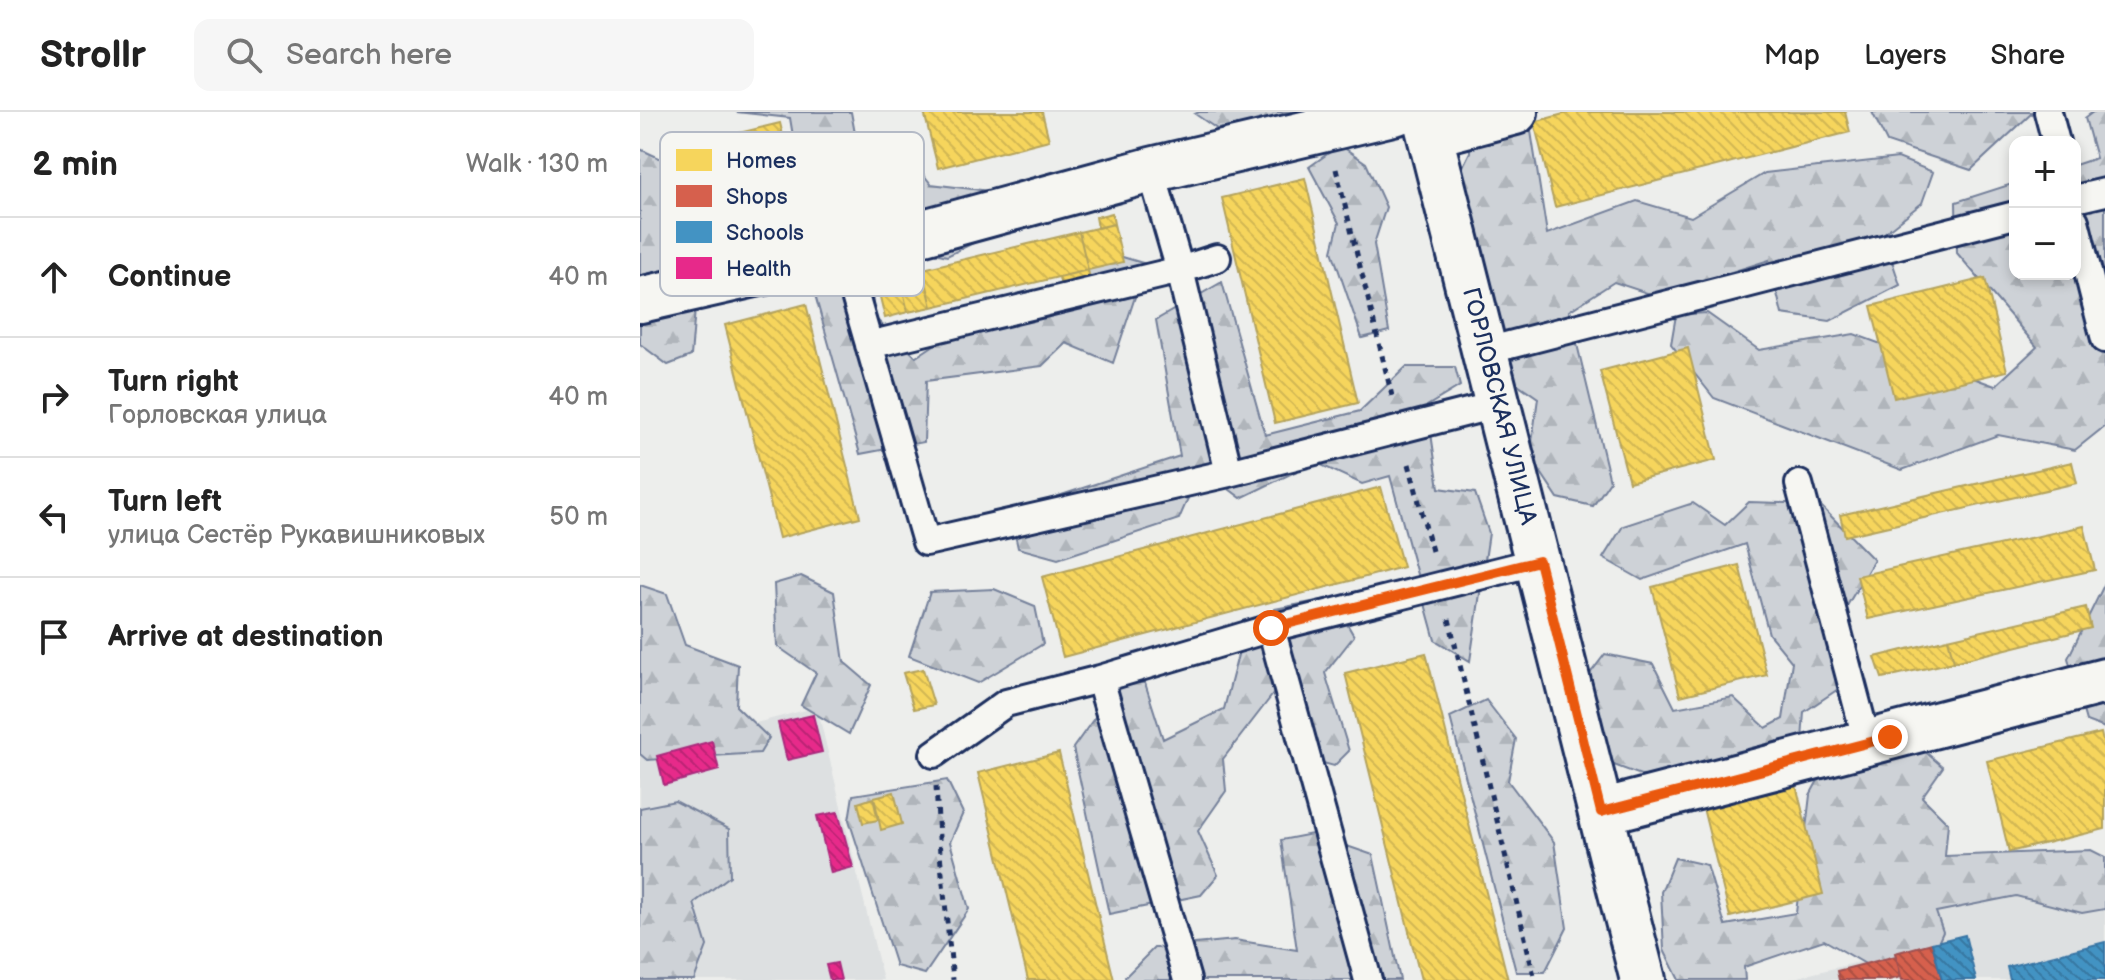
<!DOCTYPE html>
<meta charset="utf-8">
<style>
body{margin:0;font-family:"Balsamiq Sans",sans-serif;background:#f6f6f6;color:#222}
.controls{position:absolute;right:24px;top:24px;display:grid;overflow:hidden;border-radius:16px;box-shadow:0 4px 12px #0003}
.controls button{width:72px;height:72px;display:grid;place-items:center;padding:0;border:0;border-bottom:2px solid #e0e0e0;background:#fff;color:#222;font:40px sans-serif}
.stop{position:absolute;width:24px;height:24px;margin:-18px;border:6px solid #ea580c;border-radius:50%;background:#fff}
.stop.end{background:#ea580c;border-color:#fff;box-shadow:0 2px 8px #0008}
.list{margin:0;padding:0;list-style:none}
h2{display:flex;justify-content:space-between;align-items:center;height:104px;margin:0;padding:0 32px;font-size:34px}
h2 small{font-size:26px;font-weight:400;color:#767676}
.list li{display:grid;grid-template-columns:52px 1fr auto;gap:24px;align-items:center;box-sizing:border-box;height:120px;padding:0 32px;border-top:2px solid #e0e0e0}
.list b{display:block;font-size:30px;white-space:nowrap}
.list p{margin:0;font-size:26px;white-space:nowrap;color:#767676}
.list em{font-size:26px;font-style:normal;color:#767676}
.icon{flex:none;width:44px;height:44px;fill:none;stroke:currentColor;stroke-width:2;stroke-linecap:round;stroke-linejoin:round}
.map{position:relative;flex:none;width:1465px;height:868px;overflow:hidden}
header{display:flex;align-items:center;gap:48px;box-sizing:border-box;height:112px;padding:0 40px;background:#fff;border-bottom:2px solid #e0e0e0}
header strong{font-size:38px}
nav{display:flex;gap:44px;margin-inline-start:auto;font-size:28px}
.search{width:560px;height:72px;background:#f6f6f6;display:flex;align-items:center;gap:20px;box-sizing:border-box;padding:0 28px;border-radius:16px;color:#767676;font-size:30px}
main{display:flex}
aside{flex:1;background:#fff}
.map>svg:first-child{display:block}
.built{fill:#dde0e1}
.forest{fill:url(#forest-firs);stroke:#74809a;stroke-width:2}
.homes{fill:url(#homes-back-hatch);stroke:#b4a35d;stroke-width:2}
.shops{fill:url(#shops-back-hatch);stroke:#9e5152;stroke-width:2}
.schools{fill:url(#schools-back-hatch);stroke:#3775a5;stroke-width:2}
.health{fill:url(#health-back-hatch);stroke:#aa2b7d;stroke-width:2}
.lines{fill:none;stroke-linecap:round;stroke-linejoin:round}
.lane-casing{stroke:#1b2f5e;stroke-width:32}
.street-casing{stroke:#1b2f5e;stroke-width:50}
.path{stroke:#1b2f5e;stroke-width:5;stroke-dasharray:6 6;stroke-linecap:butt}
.lane{stroke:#f6f6f2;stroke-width:26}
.street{stroke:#f6f6f2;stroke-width:44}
.route{stroke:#ea580c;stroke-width:10}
.labels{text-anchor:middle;stroke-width:8;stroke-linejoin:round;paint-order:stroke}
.street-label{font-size:24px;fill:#1b2f5e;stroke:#f6f6f2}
.key{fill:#f6f6f2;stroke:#b4bac6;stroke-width:2}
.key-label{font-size:22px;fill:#1b2f5e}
</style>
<header>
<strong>Strollr</strong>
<div class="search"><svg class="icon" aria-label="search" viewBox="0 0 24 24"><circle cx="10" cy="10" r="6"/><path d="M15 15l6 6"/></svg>Search here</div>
<nav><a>Map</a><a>Layers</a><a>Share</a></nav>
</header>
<main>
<aside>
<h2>2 min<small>Walk · 130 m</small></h2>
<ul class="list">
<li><svg class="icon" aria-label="ahead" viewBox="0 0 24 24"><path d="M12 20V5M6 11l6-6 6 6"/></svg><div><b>Continue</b></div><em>40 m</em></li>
<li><svg class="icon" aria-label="right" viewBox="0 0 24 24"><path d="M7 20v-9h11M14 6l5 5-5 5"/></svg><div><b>Turn right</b><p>Горловская улица</p></div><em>40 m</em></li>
<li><svg class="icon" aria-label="left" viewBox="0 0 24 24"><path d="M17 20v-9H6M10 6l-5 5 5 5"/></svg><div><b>Turn left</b><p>улица Сестёр Рукавишниковых</p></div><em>50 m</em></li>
<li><svg class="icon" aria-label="arrive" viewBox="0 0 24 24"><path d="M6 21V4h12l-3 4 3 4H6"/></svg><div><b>Arrive at destination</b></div></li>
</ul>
</aside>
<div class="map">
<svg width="1465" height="868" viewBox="0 0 1465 868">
<defs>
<pattern id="forest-firs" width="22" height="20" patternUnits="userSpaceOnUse" patternTransform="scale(2)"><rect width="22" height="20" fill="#ced2d7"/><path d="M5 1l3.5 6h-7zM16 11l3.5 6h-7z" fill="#b0b5bb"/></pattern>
<pattern id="homes-back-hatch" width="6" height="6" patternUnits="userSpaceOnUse" patternTransform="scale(2)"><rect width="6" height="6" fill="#f6d55c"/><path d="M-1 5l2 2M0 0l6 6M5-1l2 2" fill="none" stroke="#d2b752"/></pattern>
<pattern id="shops-back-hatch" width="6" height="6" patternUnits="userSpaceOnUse" patternTransform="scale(2)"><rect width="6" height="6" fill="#d6604d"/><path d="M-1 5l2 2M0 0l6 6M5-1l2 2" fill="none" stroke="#ad5043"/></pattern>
<pattern id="schools-back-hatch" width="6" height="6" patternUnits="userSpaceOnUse" patternTransform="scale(2)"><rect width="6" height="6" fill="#4393c3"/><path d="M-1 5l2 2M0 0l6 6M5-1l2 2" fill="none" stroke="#3778a2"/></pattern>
<pattern id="health-back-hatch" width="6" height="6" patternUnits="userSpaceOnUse" patternTransform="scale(2)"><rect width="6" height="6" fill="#e7298a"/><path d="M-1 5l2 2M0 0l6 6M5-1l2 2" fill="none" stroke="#ba2474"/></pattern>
</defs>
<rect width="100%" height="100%" fill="#edeeec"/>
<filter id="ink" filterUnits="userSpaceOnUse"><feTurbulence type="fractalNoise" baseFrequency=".0125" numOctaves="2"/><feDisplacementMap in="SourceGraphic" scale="16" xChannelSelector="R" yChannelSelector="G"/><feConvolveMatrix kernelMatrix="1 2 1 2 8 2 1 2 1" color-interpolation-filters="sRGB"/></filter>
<g filter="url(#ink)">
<!-- built -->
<path class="built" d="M177,595l66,273h-243v-227z
M1465,743v125h-319l109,-27 40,-55z"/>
<!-- forest -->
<path class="forest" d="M96,0h115l8,43 45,-5 27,34 83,10 4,27 -71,35 -34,-8 -2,-52 -49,-19 -50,51 -31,-10 17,-52 -8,-48z
M559,0h142l-124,17 -22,-15z
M830,0h58l19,122 90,-33 54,16 74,-44 133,-15 35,14 -11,31 -39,31 17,51 -70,36 -48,-7 -13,-54 -113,36 -42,-14 -45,29 41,170 -17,25 -35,-8 -28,-42 8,-58 -36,-25 -63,-157 31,-64z
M1232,0h160v1l-61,57 -84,-28z
M1453,0h12v314l-30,24 -77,-15 -96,35 -188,-72 -43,-54 5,-29 31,-2 52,37 95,-16 141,52 42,-39 -80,-94 -1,-51 59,-19v91h60v-109l21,-7 -11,-40z
M700,33l26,18 20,44 -12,37 15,87 -27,7 -30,-87 7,-28 -30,-56z
M0,37l28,13 47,73 -50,30 30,44 -4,47 -23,9 -28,-21z
M469,141l37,11 -33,99 -47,-20 -24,23 -116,15 -2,61 -64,12 -45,-159 17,-28h40l1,49 43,41 86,-57 43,-1z
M582,170l43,153 95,-24 46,-44h49l5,19 -33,20 12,82 36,5 14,40 -19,128 -35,-21 -45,-164 -28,8 -47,-22 -74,36 -40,-30 -22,51 -121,40 -40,-11 -8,-36 170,-56 -24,-136z
M1109,390l70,2 55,56 -33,56 18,59 -55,37 -3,42 -125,34 -84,-31 -16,-65 29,-38 48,10 22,44 58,-11 33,31 17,-9 9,-57 -23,-28 -24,-90 -103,36 -39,-22 20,-32 70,-23 32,22z
M161,464l33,16 10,70 27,23 -22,49 -48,-29 15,-32 -39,-27 -3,-62z
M1465,471v145l-19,-7 -18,-63z
M0,473l27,9 18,51 53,20 -2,41 33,32 -9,15 -113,7 -7,-6z
M354,477l41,17 8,38 -65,39 -69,-27 21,-64z
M692,486l22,38 -29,37 24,78 -15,15 -37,-10 -23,-63 -51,66 3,32 -28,40 20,44 -17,20 -92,19 -36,-166 47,-66 25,1 18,56 61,-30 15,-58 36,-42z
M846,588l30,39 -8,42 46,61 13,86 -22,44h-29l-66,-255z
M1205,619h56l42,36 -21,30 26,26 -3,33 146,-6 14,7v52l-23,4 -66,-17 -80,16 7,20 -18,40 -49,-2 -52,-30 -80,27 1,13h-66l-15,-30 -3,-58 14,-34 32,7 18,60 71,-12 14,-118z
M307,668l16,33 -13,29 19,67 -44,65 -29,-8 -47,-146 4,-25z
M35,689l54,28 1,47 -36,27 13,43 -13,34h-54v-172z
M672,722l61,21 27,125h-274l-1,-3 29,-29 81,-8 62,10 -16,-110z"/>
<!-- homes -->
<path class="homes" d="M284,0h118l7,28 -111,28z
M931,0h274l5,20 -295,75 -21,-85z
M140,11l19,79 -111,27 -19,-79z
M665,66l53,225 -83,20 -53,-225z
M472,101l2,11 -16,4 -2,-11z
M474,112l9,38 -35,8 -9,-38z
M439,120l9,38 -156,37 -9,-38z
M283,157l9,38 -24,5 -9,-38z
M448,158l2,9 -29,8 -2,-10z
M259,162l9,38 -23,6 -9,-38z
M1345,166l22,93 -113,27 -23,-92z
M166,192l54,213 -81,21 -54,-213z
M1048,236l28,112 -87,22 -29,-111z
M1432,350l5,21 -232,53 -5,-21z
M741,375l22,80 -340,90 -21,-80z
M1444,414l11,44 -227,49 -11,-43z
M1099,453l28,110 -87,21 -28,-109z
M1446,495l5,21 -137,34 -6,-23z
M1308,527l6,23 -72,16 -7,-21z
M786,541l82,327h-87l-76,-307z
M283,557l11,36 -20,4 -11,-36z
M1461,621l4,17v79l-96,23 -22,-91z
M419,641l55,227h-86l-50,-207z
M1155,669l28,113 -93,23 -28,-113z
M254,680l8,32 -21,6 -7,-33z
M233,686l5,22 -15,3 -5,-20z"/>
<!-- shops -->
<path class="shops" d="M1292,831l10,37h-40l-7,-27z
M1256,844l5,21 -12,3h-50l-2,-9z"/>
<!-- schools -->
<path class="schools" d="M1325,823l11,45h-34l-10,-37z
M1465,830v38h-95l-3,-13z"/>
<!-- health -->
<path class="health" d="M173,603l9,37 -35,8 -9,-37z
M72,629l7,29 -55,15 -7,-29z
M198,700l15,55 -22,6 -14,-57z
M197,851l4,17h-11l-4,-15z"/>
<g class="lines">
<defs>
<path id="lane" d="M1408,0l8,30
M511,58l29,100 49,203
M1435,87l30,-7
M1435,109l30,118
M203,142l83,288 303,-69 270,-69
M229,233l311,-75 37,-12
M846,239l529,-136
M1159,372l68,258
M631,516l97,352
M294,642l72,-51 94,-24
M547,868l-87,-301 171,-51 268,-67"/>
<path id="street" d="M784,0l219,868
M791,22l84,-22
M0,188l203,-46 308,-84 246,-58
M961,700l504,-131"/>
</defs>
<!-- lane casing -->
<use href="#lane" class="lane-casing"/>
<!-- street casing -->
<use href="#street" class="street-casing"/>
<!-- path -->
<path class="path" d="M696,57l56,227
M769,352l23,87
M809,507l86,361
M296,674l4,68 13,126"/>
<!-- lane -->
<use href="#lane" class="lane"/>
<!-- street -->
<use href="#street" class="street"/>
</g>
</g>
<g class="lines" filter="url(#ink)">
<!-- route -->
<path class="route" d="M631,516l268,-67 62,251 289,-75"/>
</g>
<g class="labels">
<!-- street labels -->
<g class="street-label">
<text transform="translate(860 294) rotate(76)" y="8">ГОРЛОВСКАЯ УЛИЦА</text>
</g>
</g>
<!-- legend -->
<rect x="20" y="20" width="264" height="164" rx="12" class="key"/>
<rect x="36" y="37" width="36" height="22" fill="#f6d55c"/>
<rect x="36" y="73" width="36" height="22" fill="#d6604d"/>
<rect x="36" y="109" width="36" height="22" fill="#4393c3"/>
<rect x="36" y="145" width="36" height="22" fill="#e7298a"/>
<g class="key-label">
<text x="86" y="56">Homes</text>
<text x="86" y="92">Shops</text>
<text x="86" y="128">Schools</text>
<text x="86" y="164">Health</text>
</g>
</svg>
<div class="controls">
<button>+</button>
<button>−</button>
</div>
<div class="stop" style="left:631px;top:516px"></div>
<div class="stop end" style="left:1250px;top:625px"></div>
</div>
</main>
